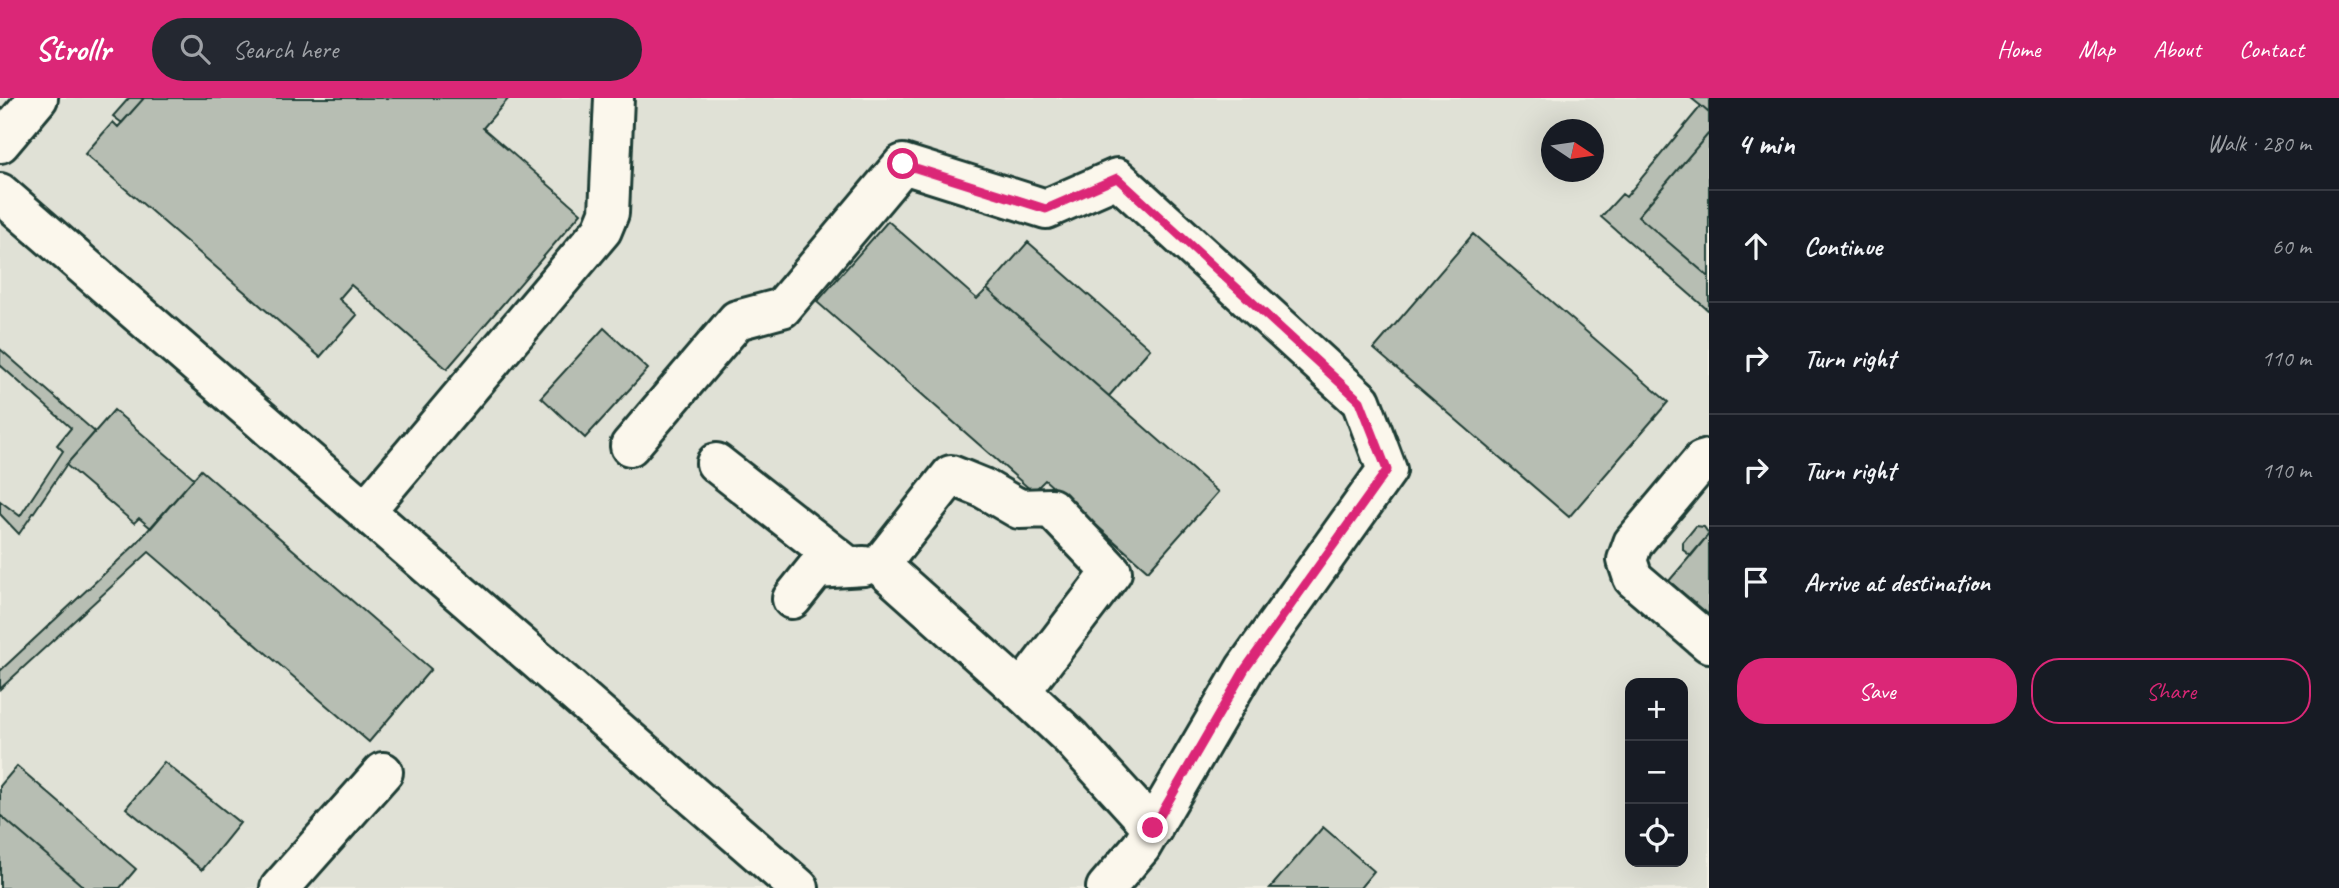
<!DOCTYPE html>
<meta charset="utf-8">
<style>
body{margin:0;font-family:Caveat,sans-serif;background:#242831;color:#f1f3f6}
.controls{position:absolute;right:21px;bottom:21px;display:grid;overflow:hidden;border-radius:14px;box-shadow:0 7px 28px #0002}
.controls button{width:63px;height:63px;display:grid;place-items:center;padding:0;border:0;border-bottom:2px solid #363941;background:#171b24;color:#f1f3f6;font:35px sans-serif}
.compass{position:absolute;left:1541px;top:21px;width:63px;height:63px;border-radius:50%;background:#171b24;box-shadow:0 7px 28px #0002;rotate:103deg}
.stop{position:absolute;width:21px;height:21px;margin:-16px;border:5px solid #db2777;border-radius:50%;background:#fff}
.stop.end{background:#db2777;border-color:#fff;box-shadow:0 2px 7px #0008}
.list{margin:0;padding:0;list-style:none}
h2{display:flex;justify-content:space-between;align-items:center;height:91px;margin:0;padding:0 28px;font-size:30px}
h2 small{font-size:23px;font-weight:400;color:#9ea1a6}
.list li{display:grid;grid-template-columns:46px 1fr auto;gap:21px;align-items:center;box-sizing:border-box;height:112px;padding:0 28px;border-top:2px solid #363941}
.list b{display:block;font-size:26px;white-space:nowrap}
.list em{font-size:23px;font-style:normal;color:#9ea1a6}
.actions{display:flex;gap:14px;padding:21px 28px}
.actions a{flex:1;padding:16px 0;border:2px solid #db2777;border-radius:28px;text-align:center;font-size:24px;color:#db2777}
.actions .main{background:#db2777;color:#fff}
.icon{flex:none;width:38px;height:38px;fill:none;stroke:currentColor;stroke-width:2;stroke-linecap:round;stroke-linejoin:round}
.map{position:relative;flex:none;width:1709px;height:790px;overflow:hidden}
header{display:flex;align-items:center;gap:42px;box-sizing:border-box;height:98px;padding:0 35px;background:#db2777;color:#fff}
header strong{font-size:33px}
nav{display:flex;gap:38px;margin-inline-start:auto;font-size:24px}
.search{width:490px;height:63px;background:#242831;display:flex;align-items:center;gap:18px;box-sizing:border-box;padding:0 24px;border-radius:38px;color:#9ea1a6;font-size:26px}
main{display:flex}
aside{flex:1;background:#171b24}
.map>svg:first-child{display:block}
.built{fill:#e0e1d6;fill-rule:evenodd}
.building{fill:#b7beb3;stroke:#1f3d34;stroke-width:2}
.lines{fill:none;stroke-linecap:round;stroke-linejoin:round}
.minor-casing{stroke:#1f3d34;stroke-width:44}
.minor{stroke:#fbf7ec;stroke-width:38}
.route{stroke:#db2777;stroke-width:9}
</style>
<header>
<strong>Strollr</strong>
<div class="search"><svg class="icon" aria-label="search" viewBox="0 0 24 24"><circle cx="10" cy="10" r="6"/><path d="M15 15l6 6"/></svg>Search here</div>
<nav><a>Home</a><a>Map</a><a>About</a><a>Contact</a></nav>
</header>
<main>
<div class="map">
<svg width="1709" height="790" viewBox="0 0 1709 790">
<rect width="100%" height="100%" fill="#f2f0e5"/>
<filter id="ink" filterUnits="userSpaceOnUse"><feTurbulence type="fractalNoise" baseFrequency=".0143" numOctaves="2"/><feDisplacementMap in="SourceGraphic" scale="14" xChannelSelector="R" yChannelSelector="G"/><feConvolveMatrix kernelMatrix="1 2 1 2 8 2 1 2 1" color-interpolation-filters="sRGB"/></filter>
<g filter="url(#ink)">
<!-- built -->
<path class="built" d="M0,0h1709v790h-1709zM1552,32h42v42h-42zM1630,585h53v179h-53z"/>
<!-- building -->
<path class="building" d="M129,0h15l-22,25 -9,-7z
M144,0h365l-26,30 98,85 -134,156 -96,-84 -12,14 18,16 -37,42 -235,-203 28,-32 5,5z
M1691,0h18v15l-8,-7z
M1701,8l8,7v20l-71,83 71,61v34l-108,-94 21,-23 4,3z
M1709,35v144l-71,-61z
M888,123l89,78 10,-10 231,203 -70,79 -103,-91 -12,12 -216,-190z
M1473,136l195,168 -99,115 -195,-168z
M1028,144l122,107 -41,47 -122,-107z
M604,230l44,41 -63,69 -44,-41z
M0,251l95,83 -29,33 -47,69 -19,-20v-13l20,15 43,-65 -6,-6 14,-17 -71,-63z
M114,312l80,68 -43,50 -12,-10 -5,5 -68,-58z
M201,372l230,199 -62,73 -220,-190 -149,137v-18l136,-127z
M1696,428l8,1 5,7 -18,22 -8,-6v-8z
M1709,436v81l-40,-34z
M164,664l76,61 -38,47 -76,-62z
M17,668l119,103 -16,19h-35l-85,-73v-29z
M0,717l85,73h-85z
M1323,729l51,44 -14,17h-90z"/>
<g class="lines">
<defs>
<path id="minor" d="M0,45l38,-45
M0,95l799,695
M630,348l107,-126 45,-12 121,-144 143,45 71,-31 244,223 26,69 -142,199 -104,178 -35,41
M1709,361l-7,2 -69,82 -6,17 6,18 76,65
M716,365l133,104
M365,413l237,-281 7,-17 5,-115
M792,501l24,-30 48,-3
M1021,593l-141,-126 71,-90 32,13 36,21 32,-1 61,64 -91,119 50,47 82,90
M280,790l103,-116"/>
</defs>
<!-- minor casing -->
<use href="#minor" class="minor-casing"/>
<!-- minor -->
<use href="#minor" class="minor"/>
</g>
</g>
<g class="lines" filter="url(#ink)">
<!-- route -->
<path class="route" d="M903,66l143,45 71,-31 243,223 27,69 -142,199 -92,159"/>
</g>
</svg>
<div class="controls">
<button>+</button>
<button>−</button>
<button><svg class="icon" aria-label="locate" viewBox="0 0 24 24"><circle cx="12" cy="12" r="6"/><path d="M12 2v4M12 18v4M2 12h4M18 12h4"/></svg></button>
</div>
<svg class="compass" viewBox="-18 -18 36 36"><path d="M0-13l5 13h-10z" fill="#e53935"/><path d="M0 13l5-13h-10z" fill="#9ea1a6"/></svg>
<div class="stop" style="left:903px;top:66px"></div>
<div class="stop end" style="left:1153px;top:730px"></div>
</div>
<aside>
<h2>4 min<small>Walk · 280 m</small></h2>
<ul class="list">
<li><svg class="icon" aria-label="ahead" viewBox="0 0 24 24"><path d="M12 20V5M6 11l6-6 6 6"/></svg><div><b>Continue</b></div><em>60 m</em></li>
<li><svg class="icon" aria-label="right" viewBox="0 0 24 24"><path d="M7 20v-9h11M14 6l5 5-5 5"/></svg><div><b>Turn right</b></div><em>110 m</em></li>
<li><svg class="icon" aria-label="right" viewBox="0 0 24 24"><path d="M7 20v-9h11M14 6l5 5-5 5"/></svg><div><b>Turn right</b></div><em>110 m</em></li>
<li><svg class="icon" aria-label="arrive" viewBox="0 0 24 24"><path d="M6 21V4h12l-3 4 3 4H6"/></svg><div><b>Arrive at destination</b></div></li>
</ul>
<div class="actions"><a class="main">Save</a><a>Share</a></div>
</aside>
</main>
